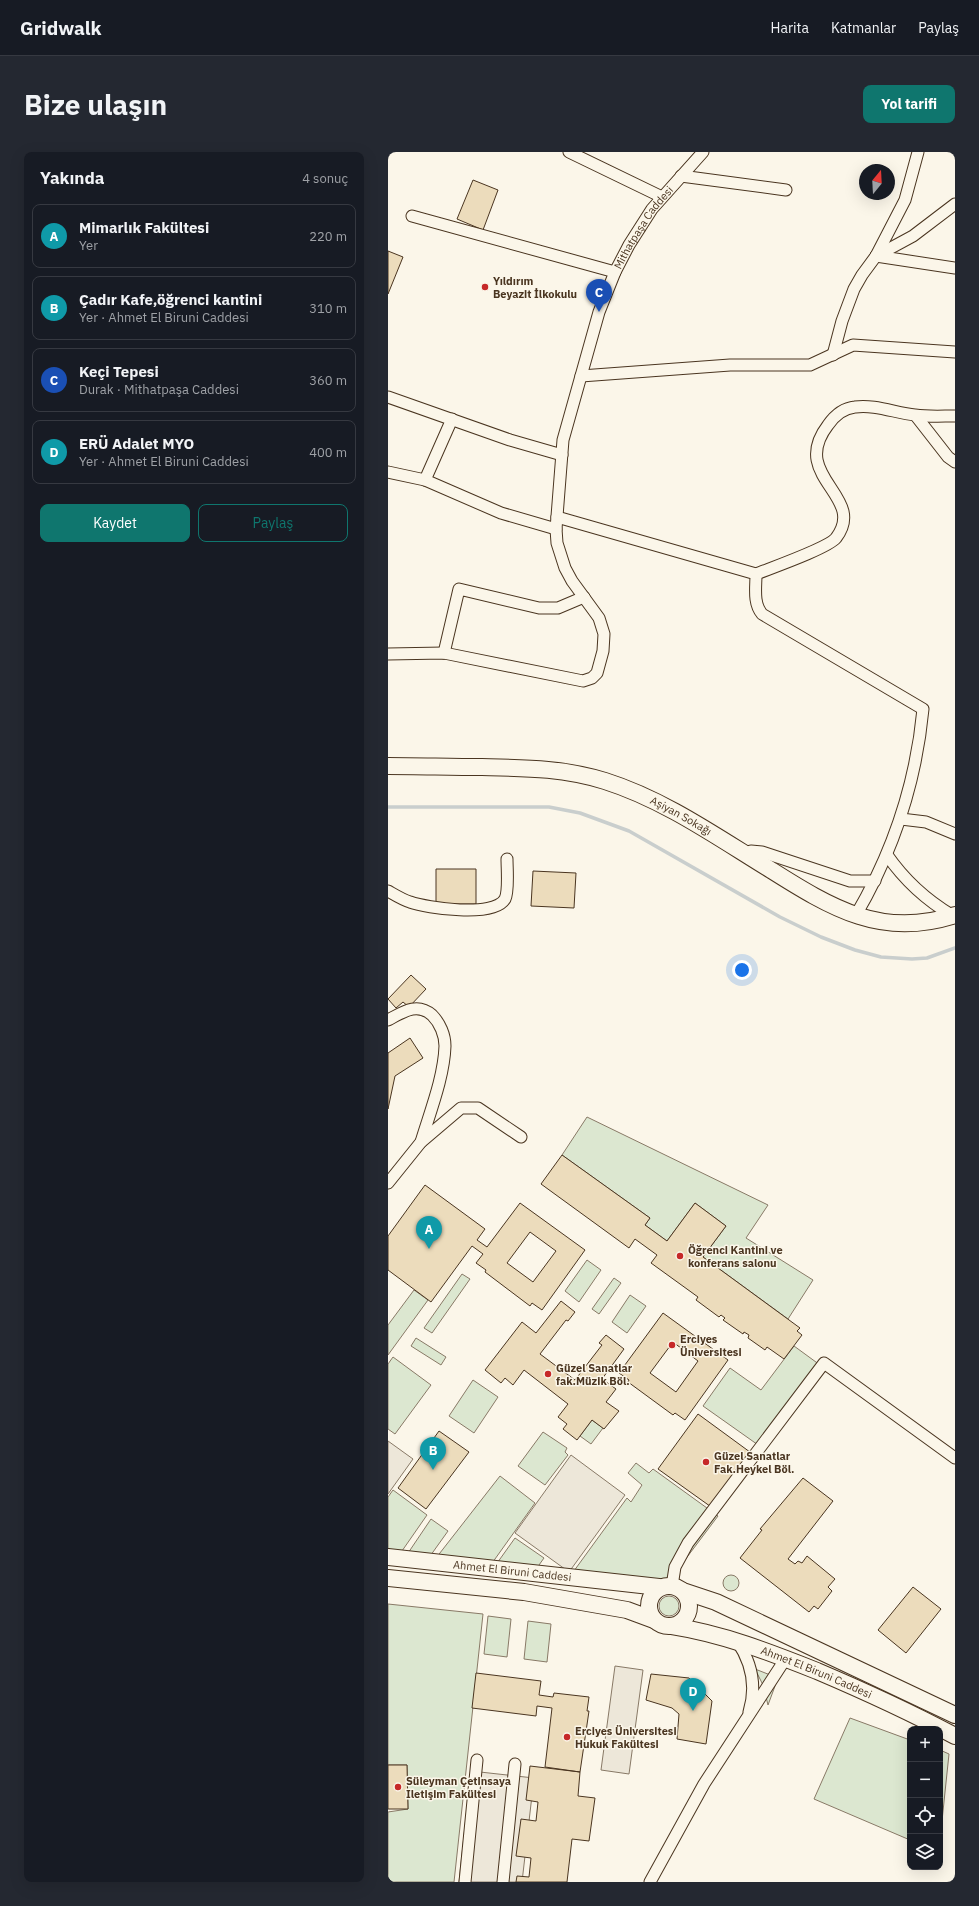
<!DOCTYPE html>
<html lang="tr">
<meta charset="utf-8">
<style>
body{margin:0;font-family:"IBM Plex Sans",sans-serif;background:#242831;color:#f1f3f6}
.controls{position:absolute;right:12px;bottom:12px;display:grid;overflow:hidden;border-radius:8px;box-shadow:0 4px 16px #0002}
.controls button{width:36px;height:36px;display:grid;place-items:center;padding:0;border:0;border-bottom:1px solid #363941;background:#171b24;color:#f1f3f6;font:20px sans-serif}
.compass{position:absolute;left:471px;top:12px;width:36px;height:36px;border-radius:50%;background:#171b24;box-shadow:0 4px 16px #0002;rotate:18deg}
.you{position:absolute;left:354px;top:818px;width:14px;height:14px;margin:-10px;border:3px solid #fff;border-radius:50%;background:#1a73e8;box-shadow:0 0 0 6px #1a73e833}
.badge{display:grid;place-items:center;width:26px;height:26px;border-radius:50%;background:#0f766e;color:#fff;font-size:13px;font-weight:700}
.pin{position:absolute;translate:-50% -33px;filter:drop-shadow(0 1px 2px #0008)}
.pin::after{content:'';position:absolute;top:21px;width:14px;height:12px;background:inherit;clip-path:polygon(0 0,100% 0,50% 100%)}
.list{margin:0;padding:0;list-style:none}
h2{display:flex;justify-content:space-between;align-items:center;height:52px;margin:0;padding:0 16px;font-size:17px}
h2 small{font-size:13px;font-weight:400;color:#9ea1a6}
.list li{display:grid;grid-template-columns:26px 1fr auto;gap:12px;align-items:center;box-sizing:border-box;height:64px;margin:0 8px 8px;padding:0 8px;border:1px solid #363941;border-radius:8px}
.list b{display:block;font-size:15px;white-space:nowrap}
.list p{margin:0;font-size:13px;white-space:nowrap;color:#9ea1a6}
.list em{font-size:13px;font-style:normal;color:#9ea1a6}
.actions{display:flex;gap:8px;padding:12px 16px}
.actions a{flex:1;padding:9px 0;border:1px solid #0f766e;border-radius:8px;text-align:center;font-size:14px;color:#0f766e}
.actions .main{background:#0f766e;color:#fff}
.icon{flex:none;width:22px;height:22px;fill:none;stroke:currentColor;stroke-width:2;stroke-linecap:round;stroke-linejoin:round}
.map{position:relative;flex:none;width:567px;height:1730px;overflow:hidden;border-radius:8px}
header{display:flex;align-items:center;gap:24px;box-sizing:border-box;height:56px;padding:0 20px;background:#171b24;border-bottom:1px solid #363941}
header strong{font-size:19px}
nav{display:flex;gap:22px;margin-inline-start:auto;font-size:14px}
.intro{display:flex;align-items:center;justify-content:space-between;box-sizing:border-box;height:96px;padding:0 24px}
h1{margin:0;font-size:28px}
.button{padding:10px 18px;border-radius:8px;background:#0f766e;color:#fff;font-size:14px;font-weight:700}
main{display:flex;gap:24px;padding:0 24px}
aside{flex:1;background:#171b24;border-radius:8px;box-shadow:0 4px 16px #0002}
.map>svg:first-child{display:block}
.green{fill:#dce7d0;stroke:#887966}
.parking{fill:#ede7d9;stroke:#887966}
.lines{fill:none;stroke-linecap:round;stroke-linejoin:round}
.stream{stroke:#c9cecd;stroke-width:3.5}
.building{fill:#ecdcbc;stroke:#4a3520;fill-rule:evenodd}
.street-casing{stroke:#4a3520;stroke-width:13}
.secondary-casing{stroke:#4a3520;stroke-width:18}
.street{stroke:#fbf6e9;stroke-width:11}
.secondary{stroke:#fbf6e9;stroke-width:16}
.poi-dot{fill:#c62828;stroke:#fbf6e9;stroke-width:1.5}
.labels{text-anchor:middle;stroke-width:3;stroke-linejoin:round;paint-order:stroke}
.street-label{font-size:11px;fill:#4a3520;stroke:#fbf6e9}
.poi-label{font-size:11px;font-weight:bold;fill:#4a3520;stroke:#fbf6e9;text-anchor:start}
</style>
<header>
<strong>Gridwalk</strong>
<nav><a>Harita</a><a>Katmanlar</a><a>Paylaş</a></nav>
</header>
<div class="intro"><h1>Bize ulaşın</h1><a class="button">Yol tarifi</a></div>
<main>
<aside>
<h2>Yakında<small>4 sonuç</small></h2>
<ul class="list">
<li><span class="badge" style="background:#0f9aa8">A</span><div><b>Mimarlık Fakültesi</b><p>Yer</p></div><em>220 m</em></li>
<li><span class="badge" style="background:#0f9aa8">B</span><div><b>Çadır Kafe,öğrenci kantini</b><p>Yer · Ahmet El Biruni Caddesi</p></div><em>310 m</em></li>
<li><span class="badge" style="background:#1a4fb4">C</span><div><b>Keçi Tepesi</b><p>Durak · Mithatpaşa Caddesi</p></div><em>360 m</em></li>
<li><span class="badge" style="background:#0f9aa8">D</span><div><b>ERÜ Adalet MYO</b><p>Yer · Ahmet El Biruni Caddesi</p></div><em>400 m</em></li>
</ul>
<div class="actions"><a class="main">Kaydet</a><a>Paylaş</a></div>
</aside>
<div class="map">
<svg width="567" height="1730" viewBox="0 0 567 1730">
<rect width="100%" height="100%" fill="#fbf6e9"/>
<!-- green -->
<path class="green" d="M199,965l181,88 -22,33 67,42 -25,39 -85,-62 23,-31 -31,-23 -28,38 -22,-16 5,-7 -88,-63z
M199,1108l14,10 -22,32 -14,-11z
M74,1122l8,5 -38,54 -8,-5z
M226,1126l7,5 -22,31 -7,-5z
M26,1138l14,10 -40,55v-30z
M242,1143l16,11 -19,27 -15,-11z
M28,1186l30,19 -5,8 -30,-19z
M406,1194l26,19 -59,82 -58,-41 27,-38 31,22z
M5,1205l38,28 -36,49 -7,-5v-65z
M85,1228l25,17 -24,36 -25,-17z
M204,1268l11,8 -12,16 -11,-8z
M155,1280l24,16 -2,4 3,3 -23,30 -27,-19z
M248,1311l13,10 4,-4 65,47 -58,77 -89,-18 56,-77 4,4 11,-17 -14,-12z
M112,1324l35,27 -50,70 -56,-6z
M5,1338l34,25 -32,46 -7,-1v-63z
M43,1367l17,12 -25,35 -21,-4z
M127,1386l29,20 -15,21 -39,-6z
M335 1431a8 8 0 1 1 16 0a8 8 0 1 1-16 0Z
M271 1454a10 10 0 1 1 20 0a10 10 0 1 1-20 0Z
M0,1452l95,10 -29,268h-66v-70l20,-3 -1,-44h-19z
M100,1464l23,3 -4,38 -23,-3z
M140,1469l23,3 -4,38 -23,-3z
M367,1517l23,9 -10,27 -5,-20z
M462,1566l60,22v100l-96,-41z
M552,1598l9,4 -9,86z"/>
<!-- parking -->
<path class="parking" d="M0,1289l25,18 -25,35z
M183,1303l54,40 -56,77 -54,-39z
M227,1514l28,4 -14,104 -28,-4z
M83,1619l63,7 -12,104h-63z"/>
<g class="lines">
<!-- stream -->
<path class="stream" d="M0,655h161l31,6 49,18 151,86 41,20 34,13 26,7 31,2 15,-1 28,-10"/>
</g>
<!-- building -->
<path class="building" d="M85,28l25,10 -15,40 -26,-11z
M0,99l15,6 -15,37z
M48,717h40v35h-40z
M145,719l43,2 -2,35 -43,-2z
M23,823l15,14 -17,18 -6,-5 -7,6 -8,-9z
M22,886l13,20 -28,18 -7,33v-56z
M174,1003l88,63 -5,7 22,16 28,-38 31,23 -23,31 97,71 -3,3 5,4 -18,24 -17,-12 -2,3 -17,-12 1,-3 -5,-3 -1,2 -20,-14 2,-2 -4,-3 -2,2 -23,-17 2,-3 -47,-34 6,-8 -22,-16 -6,9 -88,-64z
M37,1033l60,44 -8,11 10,7 33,-44 65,47 -43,60 -10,-7 -2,3 -45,-34 1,-2 -10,-7 7,-9 -11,-8 -41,56 -43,-32v-34zM142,1080l26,19 -23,31 -26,-19z
M173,1149l14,11 -7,9 -2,-1 -26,34 35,26 27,-35 -3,-2 7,-8 18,14 -22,30 14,10 -10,13 13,9 -15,18 -12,-9 -15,20 -14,-11 4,-5 -9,-7 10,-13 -44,-34 -11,15 -8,-7 -4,5 -16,-13 37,-48 14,11z
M275,1161l65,47 -43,60 -10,-7 -2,2 -45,-33 1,-2 -10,-7zM285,1190l25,19 -22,31 -26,-19z
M310,1262l56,41 -40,54 -56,-40z
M51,1279l30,21 -43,57 -28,-21z
M415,1326l30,23 -45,58 7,5 3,-3 4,2 5,-7 28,23 -7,8 4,4 -14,18 -4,-3 -5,6 -69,-54 22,-28 -2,-1z
M525,1435l28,22 -35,44 -28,-23z
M88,1521l65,8 -2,14 14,2 1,-4 35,4 -2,14h2l-9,61 -35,-5 7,-59 -15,-2 -1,10 -64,-8z
M263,1522l38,4 23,23 -6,43 -29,-5 2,-25 -7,-6 -26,-8z
M0,1613h19l1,44h-20z
M142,1614l50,6 -2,24 17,2 -6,43 -17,-2 -5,43h-51l1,-6 12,1 2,-19 -15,-2 5,-37 15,2 2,-19 -12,-2z"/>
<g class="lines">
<defs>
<g id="street">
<path d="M181,0l93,45"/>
<path d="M293,24l105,14"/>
<path d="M24,64l203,56"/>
<path d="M488,104l37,-20 42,-32"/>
<path d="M488,104l79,12"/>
<path d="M445,203l9,-34 12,-32 8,-14 14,-19 29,-56 13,-48"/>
<path d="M193,224l149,-11h80l43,-20 102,7"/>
<path d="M0,245l122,43 52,15"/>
<path d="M528,264l32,41 7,5"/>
<path d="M0,320l37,8 76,33 55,16"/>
<path d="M37,328l27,-61"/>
<path d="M169,365l199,57c0,14 -3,29 6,40l161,95c-7,74 -29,141 -67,206"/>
<path d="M368,422c15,-6 72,-26 80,-36 32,-42 -48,-61 -8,-113 7,-10 16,-17 27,-18 19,-3 41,6 60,8 13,2 27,1 40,1"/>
<path d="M56,501l15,-64 80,19h19l26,-11"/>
<path id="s1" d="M0,502l56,-1 139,28 9,-3 5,-5 6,-22 1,-17 -5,-16 -27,-37 -7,-13 -8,-25 -1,-14 7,-89 36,-128 16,-40 14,-27 23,-36 51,-57"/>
<path d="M513,667l25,3 29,12"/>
<path d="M356,701l7,-2 11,1 88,29h25"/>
<path d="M499,703c18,26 39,45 66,61"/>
<path d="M0,739c7,4 15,9 22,11 17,6 84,16 95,-3 4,-8 2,-30 2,-40"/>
<path d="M0,868c15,-8 29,-18 44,-5 8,8 13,20 13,31 -1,31 -15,66 -24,96"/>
<path d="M0,1031l33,-41 40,-34h17l43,29"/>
<path d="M284,1434l3,-19 13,-24 136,-180 131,95"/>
<path d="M349,1489c15,22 20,45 12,71"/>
<path d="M77,1730l12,-122"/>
<path d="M115,1730l12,-118"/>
<path d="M262,1730l54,-98 82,-126"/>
</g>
<g id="secondary">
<path id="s2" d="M0,614c31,0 63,1 94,1 44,1 81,1 123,14 60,19 112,56 166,89 27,17 57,36 88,46 31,10 65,9 96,-1"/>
<path id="s3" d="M0,1405l271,30"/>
<path d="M0,1426l136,14 103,18 27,10"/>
<circle cx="281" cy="1454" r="20"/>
<path d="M295,1439l33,11 239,113"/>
<path id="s4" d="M284,1474c51,8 97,26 145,45 47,20 93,41 138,65"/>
</g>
</defs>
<!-- street casing -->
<use href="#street" class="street-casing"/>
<!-- secondary casing -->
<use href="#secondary" class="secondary-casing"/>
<!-- street -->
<use href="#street" class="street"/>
<!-- secondary -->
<use href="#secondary" class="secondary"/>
</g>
<!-- markers -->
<g class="poi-dot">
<circle cx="97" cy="135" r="4"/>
<circle cx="292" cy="1104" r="4"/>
<circle cx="284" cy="1193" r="4"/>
<circle cx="160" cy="1222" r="4"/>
<circle cx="318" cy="1310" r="4"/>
<circle cx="179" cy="1585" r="4"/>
<circle cx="10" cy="1635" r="4"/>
</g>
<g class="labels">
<!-- street labels -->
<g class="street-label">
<text dy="4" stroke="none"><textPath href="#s1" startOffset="690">Mithatpaşa Caddesi</textPath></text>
<text dy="4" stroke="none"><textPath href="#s2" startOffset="302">Aşiyan Sokağı</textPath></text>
<text dy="4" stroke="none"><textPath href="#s3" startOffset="125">Ahmet El Biruni Caddesi</textPath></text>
<text dy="4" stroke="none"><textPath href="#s4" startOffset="152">Ahmet El Biruni Caddesi</textPath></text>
</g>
<!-- poi labels -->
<g class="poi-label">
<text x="105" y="133">Yıldırım<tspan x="105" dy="13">Beyazit İlkokulu</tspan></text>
<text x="300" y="1102">Öğrenci Kantini ve<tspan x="300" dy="13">konferans salonu</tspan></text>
<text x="292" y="1191">Erciyes<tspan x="292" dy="13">Üniversitesi</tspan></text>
<text x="168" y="1220">Güzel Sanatlar<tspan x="168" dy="13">fak.Müzik Böl.</tspan></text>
<text x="326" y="1308">Güzel Sanatlar<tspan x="326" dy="13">Fak.Heykel Böl.</tspan></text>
<text x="187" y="1583">Erciyes Üniversitesi<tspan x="187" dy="13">Hukuk Fakültesi</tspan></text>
<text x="18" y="1633">Süleyman Çetinsaya<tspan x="18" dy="13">Iletişim Fakültesi</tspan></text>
</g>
</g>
</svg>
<div class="controls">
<button>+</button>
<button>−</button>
<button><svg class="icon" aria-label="locate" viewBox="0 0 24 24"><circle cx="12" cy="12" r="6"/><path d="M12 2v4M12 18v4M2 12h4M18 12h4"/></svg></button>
<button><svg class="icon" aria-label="layers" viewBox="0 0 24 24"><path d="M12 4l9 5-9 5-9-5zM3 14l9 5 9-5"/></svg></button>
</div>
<svg class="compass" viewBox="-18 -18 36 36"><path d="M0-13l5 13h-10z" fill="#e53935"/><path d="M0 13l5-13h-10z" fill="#9ea1a6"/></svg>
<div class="you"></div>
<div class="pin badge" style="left:41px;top:1097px;background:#0f9aa8">A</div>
<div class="pin badge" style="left:45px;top:1318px;background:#0f9aa8">B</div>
<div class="pin badge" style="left:211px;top:160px;background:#1a4fb4">C</div>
<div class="pin badge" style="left:305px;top:1559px;background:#0f9aa8">D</div>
</div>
</main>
